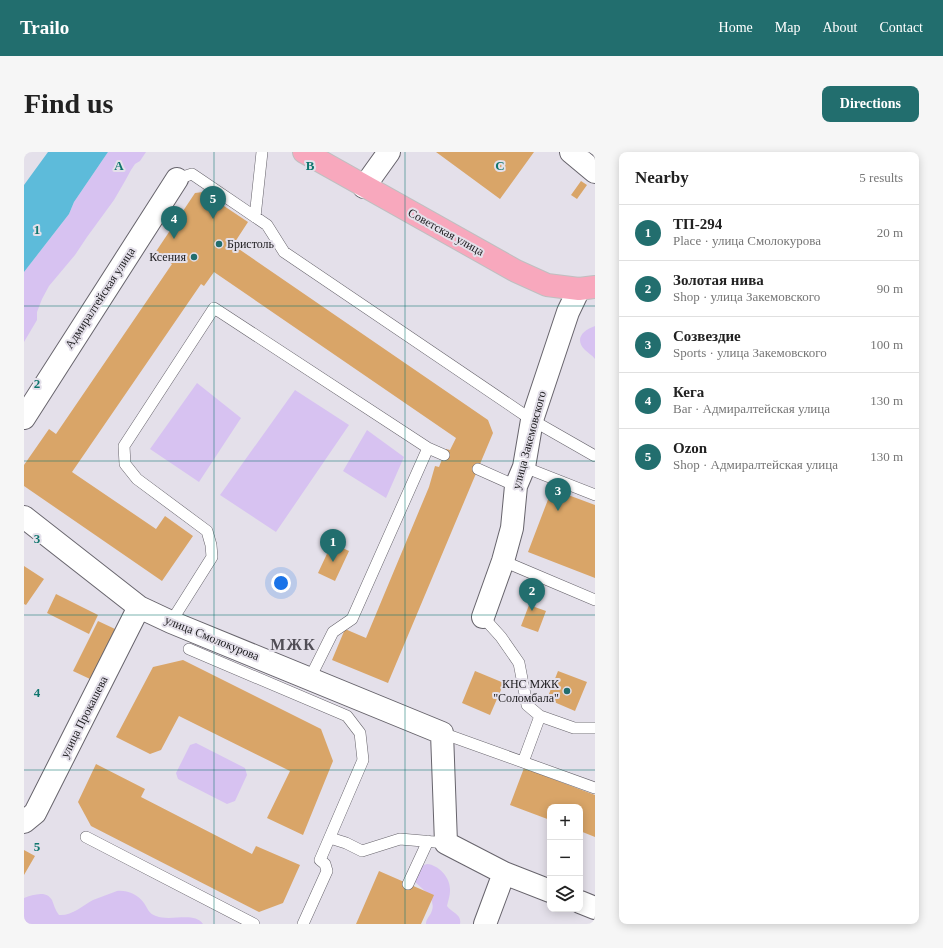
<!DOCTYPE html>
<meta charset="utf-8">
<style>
body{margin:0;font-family:Georgia,serif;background:#f6f6f6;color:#222}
.controls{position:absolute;right:12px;bottom:12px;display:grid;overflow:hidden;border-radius:8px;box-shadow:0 2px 10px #0003}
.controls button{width:36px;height:36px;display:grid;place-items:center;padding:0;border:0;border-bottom:1px solid #e0e0e0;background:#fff;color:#222;font:20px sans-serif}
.you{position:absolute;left:257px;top:431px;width:14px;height:14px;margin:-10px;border:3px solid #fff;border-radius:50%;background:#1a73e8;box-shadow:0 0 0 6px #1a73e833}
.badge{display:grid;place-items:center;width:26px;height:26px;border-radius:50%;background:#226e6e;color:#fff;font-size:13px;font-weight:700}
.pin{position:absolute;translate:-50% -33px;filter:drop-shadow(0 1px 2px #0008)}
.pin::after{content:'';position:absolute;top:21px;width:14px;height:12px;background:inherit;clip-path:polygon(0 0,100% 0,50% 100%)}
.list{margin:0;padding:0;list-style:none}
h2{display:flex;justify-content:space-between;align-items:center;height:52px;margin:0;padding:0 16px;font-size:17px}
h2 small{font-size:13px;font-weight:400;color:#767676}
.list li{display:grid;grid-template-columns:26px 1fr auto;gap:12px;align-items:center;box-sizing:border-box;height:56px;padding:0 16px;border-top:1px solid #e0e0e0}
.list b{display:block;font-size:15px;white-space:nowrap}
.list p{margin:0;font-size:13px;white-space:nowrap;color:#767676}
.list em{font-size:13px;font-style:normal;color:#767676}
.icon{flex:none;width:22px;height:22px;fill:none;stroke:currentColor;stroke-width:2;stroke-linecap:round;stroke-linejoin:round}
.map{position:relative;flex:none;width:571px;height:772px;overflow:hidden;border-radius:8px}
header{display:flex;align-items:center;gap:24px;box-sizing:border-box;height:56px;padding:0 20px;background:#226e6e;color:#fff}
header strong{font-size:19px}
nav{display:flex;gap:22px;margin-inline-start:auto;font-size:14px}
.intro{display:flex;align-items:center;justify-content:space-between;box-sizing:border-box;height:96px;padding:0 24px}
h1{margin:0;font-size:28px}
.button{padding:10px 18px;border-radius:8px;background:#226e6e;color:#fff;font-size:14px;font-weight:700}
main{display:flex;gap:24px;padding:0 24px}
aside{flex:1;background:#fff;border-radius:8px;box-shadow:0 2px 10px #0003}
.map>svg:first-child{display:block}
.green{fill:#d7c2f1}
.water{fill:#5dbbda}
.building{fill:#d9a568}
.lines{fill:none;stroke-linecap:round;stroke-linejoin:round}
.service-casing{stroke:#67646c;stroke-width:12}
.minor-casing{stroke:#67646c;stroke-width:24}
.primary-casing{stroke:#bfbfc0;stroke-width:24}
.service{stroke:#fff;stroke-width:11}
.minor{stroke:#fff;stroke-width:22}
.primary{stroke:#f8a8bd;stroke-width:22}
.grid{fill:none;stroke:#0f766e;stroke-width:1;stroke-opacity:0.55}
.poi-dot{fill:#226e6e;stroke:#e4e0ea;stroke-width:1.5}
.labels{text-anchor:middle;stroke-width:4;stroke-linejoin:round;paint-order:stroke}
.street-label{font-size:12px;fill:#1c1b1e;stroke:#e4e0ea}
.poi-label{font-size:12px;fill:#1c1b1e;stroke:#e4e0ea;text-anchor:end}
.district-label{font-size:16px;font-weight:bold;letter-spacing:1px;fill:#514e56;stroke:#e4e0ea}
.grid-label{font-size:13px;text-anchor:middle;font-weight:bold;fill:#0f766e;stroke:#e4e0ea;stroke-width:4;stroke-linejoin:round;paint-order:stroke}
</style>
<header>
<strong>Trailo</strong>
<nav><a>Home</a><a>Map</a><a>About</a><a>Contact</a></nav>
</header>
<div class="intro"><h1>Find us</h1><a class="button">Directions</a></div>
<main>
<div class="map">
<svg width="571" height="772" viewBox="0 0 571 772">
<rect width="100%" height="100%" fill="#e4e0ea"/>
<!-- green -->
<path class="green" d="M84,0h38l-6,9 -5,3 -4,6 -6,11 -11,19 -27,37 -12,18 -26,31 -7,13 -5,13v8l-13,22v-70l45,-58 5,-12z
M571,174v33c-3,-4 -7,-6 -10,-9 -11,-11 -2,-20 10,-24z
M173,231l44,35 -42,64 -49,-33z
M271,238l54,35 -73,107 -56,-37z
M343,278l37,27 -18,41 -43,-27z
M172,591l49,25 2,7 -12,26 -8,3 -49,-25 -2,-6 14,-28z
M403,712c12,1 24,14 23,27 0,5 -2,10 -3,15 5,7 15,8 13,18h-34c0,-5 3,-7 5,-11 7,-14 -9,-24 -17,-32l7,-15z
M93,739c10,-1 20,3 27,12 4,6 5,11 12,13 15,6 38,-5 47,8h-179v-26c9,-3 22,-8 28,2 2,5 3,10 7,15 13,1 23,-9 34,-15 8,-3 16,-6 24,-9z"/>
<!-- water -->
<path class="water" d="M24,0h60l-34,50 -5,12 -45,58v-87z"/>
<!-- building -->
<path class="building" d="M412,0h98l-34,47z
M557,29l6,4 -10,14 -6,-4z
M179,40l45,30 -15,23 255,175 5,13 -105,250 -56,-23 13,-31 21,9 63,-151 6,-21 4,1 7,-18 4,1 6,-12 -242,-166 -10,14 -3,-2 -129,188 84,57 9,-13 28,20 -31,45 -138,-95v-21l25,-36 7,5 116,-170 -17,-11 40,-60z
M528,337l43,16v73l-67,-26z
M308,391l17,8 -14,30 -17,-8z
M0,414l20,13 -18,26 -2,-1z
M32,442l42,21 -9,19 -42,-21z
M505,453l17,6 -8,21 -17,-6z
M74,469l17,8 -25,50 -17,-8z
M159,508l138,69 12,32 -30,74 -36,-17 23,-47 -111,-55 -18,34 -11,4 -34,-17 37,-70z
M451,519l29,12 -14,32 -28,-12z
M534,519l29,11 -12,29 -28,-12z
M72,612l49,25 -4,8 111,57 4,-8 44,19 -17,38 -24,9 -168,-86 -13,-24z
M500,616l71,27v42l-15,-6v-24h-30v13l-40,-15z
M0,698l11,6 -11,19z
M355,719l55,24 -13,29h-65z"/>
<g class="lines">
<defs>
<path id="service" d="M153,27l15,-5 75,51 17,27 248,168 63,36
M231,65l7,-65
M404,296l16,7
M500,315l71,28
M454,317l38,17
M479,409l92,39
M459,465l18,20 18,26 8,42 13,11 34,12h21
M147,470l41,-65 -1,-12 -4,-14 -70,-52 -12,-15 -1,-18 90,-138 214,140 -76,171 -19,13 -23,46
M165,497l158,67 13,17 3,27 -43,100 5,4 2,7 -24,53
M418,581l153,55
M499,610l17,-46
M62,685l168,87
M306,686l16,5 16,8 38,-12 46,4
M384,732l20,-43"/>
<path id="minor" d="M547,0l24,20
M340,35l25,-35
M0,266l153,-239
M0,365l115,90 32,15 271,111 4,110 58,30 46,18
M459,465l20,-56 9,-33 4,-42 8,-19 8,-47 36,-108 11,-23
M0,670l11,-9 104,-206
M556,750l15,6
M461,772l19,-51"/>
<path id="primary" d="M280,0l212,119 31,14 32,4 16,-2"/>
</defs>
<!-- service casing -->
<use href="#service" class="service-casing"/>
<!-- minor casing -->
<use href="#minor" class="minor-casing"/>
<!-- primary casing -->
<use href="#primary" class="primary-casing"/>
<!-- service -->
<use href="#service" class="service"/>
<!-- minor -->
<use href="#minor" class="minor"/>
<!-- primary -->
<use href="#primary" class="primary"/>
</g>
<!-- grid -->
<path class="grid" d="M190,0v772M381,0v772M0,154h571M0,309h571M0,463h571M0,618h571"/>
<!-- markers -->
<g class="poi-dot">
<circle cx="195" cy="92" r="4"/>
<circle cx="170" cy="105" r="4"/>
<circle cx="543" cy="539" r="4"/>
</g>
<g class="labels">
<!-- street labels -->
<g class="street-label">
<text transform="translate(422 80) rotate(29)" y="4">Советская улица</text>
<text transform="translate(76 146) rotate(-57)" y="4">Адмиралтейская улица</text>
<text transform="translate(505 288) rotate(-75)" y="4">улица Закемовского</text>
<text transform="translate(188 486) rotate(22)" y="4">улица Смолокурова</text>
<text transform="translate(60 565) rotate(-63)" y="4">улица Прокашева</text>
</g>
<!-- poi labels -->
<g class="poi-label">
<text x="203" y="96" text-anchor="start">Бристоль</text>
<text x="162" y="109">Ксения</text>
<text x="535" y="536">КНС МЖК<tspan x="535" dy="14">"Соломбала"</tspan></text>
</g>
<!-- district labels -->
<g class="district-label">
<text x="269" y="498">МЖК</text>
</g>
</g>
<g class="grid-label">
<text x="95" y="18">A</text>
<text x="286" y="18">B</text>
<text x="476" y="18">C</text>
<text x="13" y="82">1</text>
<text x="13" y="236">2</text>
<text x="13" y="391">3</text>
<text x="13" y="545">4</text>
<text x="13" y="699">5</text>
</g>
</svg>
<div class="controls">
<button>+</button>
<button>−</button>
<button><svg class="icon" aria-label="layers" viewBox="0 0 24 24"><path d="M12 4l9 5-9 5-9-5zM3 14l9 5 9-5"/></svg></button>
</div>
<div class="you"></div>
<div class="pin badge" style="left:309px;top:410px">1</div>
<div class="pin badge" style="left:508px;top:459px">2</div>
<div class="pin badge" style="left:534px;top:359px">3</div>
<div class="pin badge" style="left:150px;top:87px">4</div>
<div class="pin badge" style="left:189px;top:67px">5</div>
</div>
<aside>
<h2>Nearby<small>5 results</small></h2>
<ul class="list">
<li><span class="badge">1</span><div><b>ТП-294</b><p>Place · улица Смолокурова</p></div><em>20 m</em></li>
<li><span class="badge">2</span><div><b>Золотая нива</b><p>Shop · улица Закемовского</p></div><em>90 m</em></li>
<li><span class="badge">3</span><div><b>Созвездие</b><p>Sports · улица Закемовского</p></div><em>100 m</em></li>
<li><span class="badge">4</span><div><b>Кега</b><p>Bar · Адмиралтейская улица</p></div><em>130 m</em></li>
<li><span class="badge">5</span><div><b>Ozon</b><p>Shop · Адмиралтейская улица</p></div><em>130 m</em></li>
</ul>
</aside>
</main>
